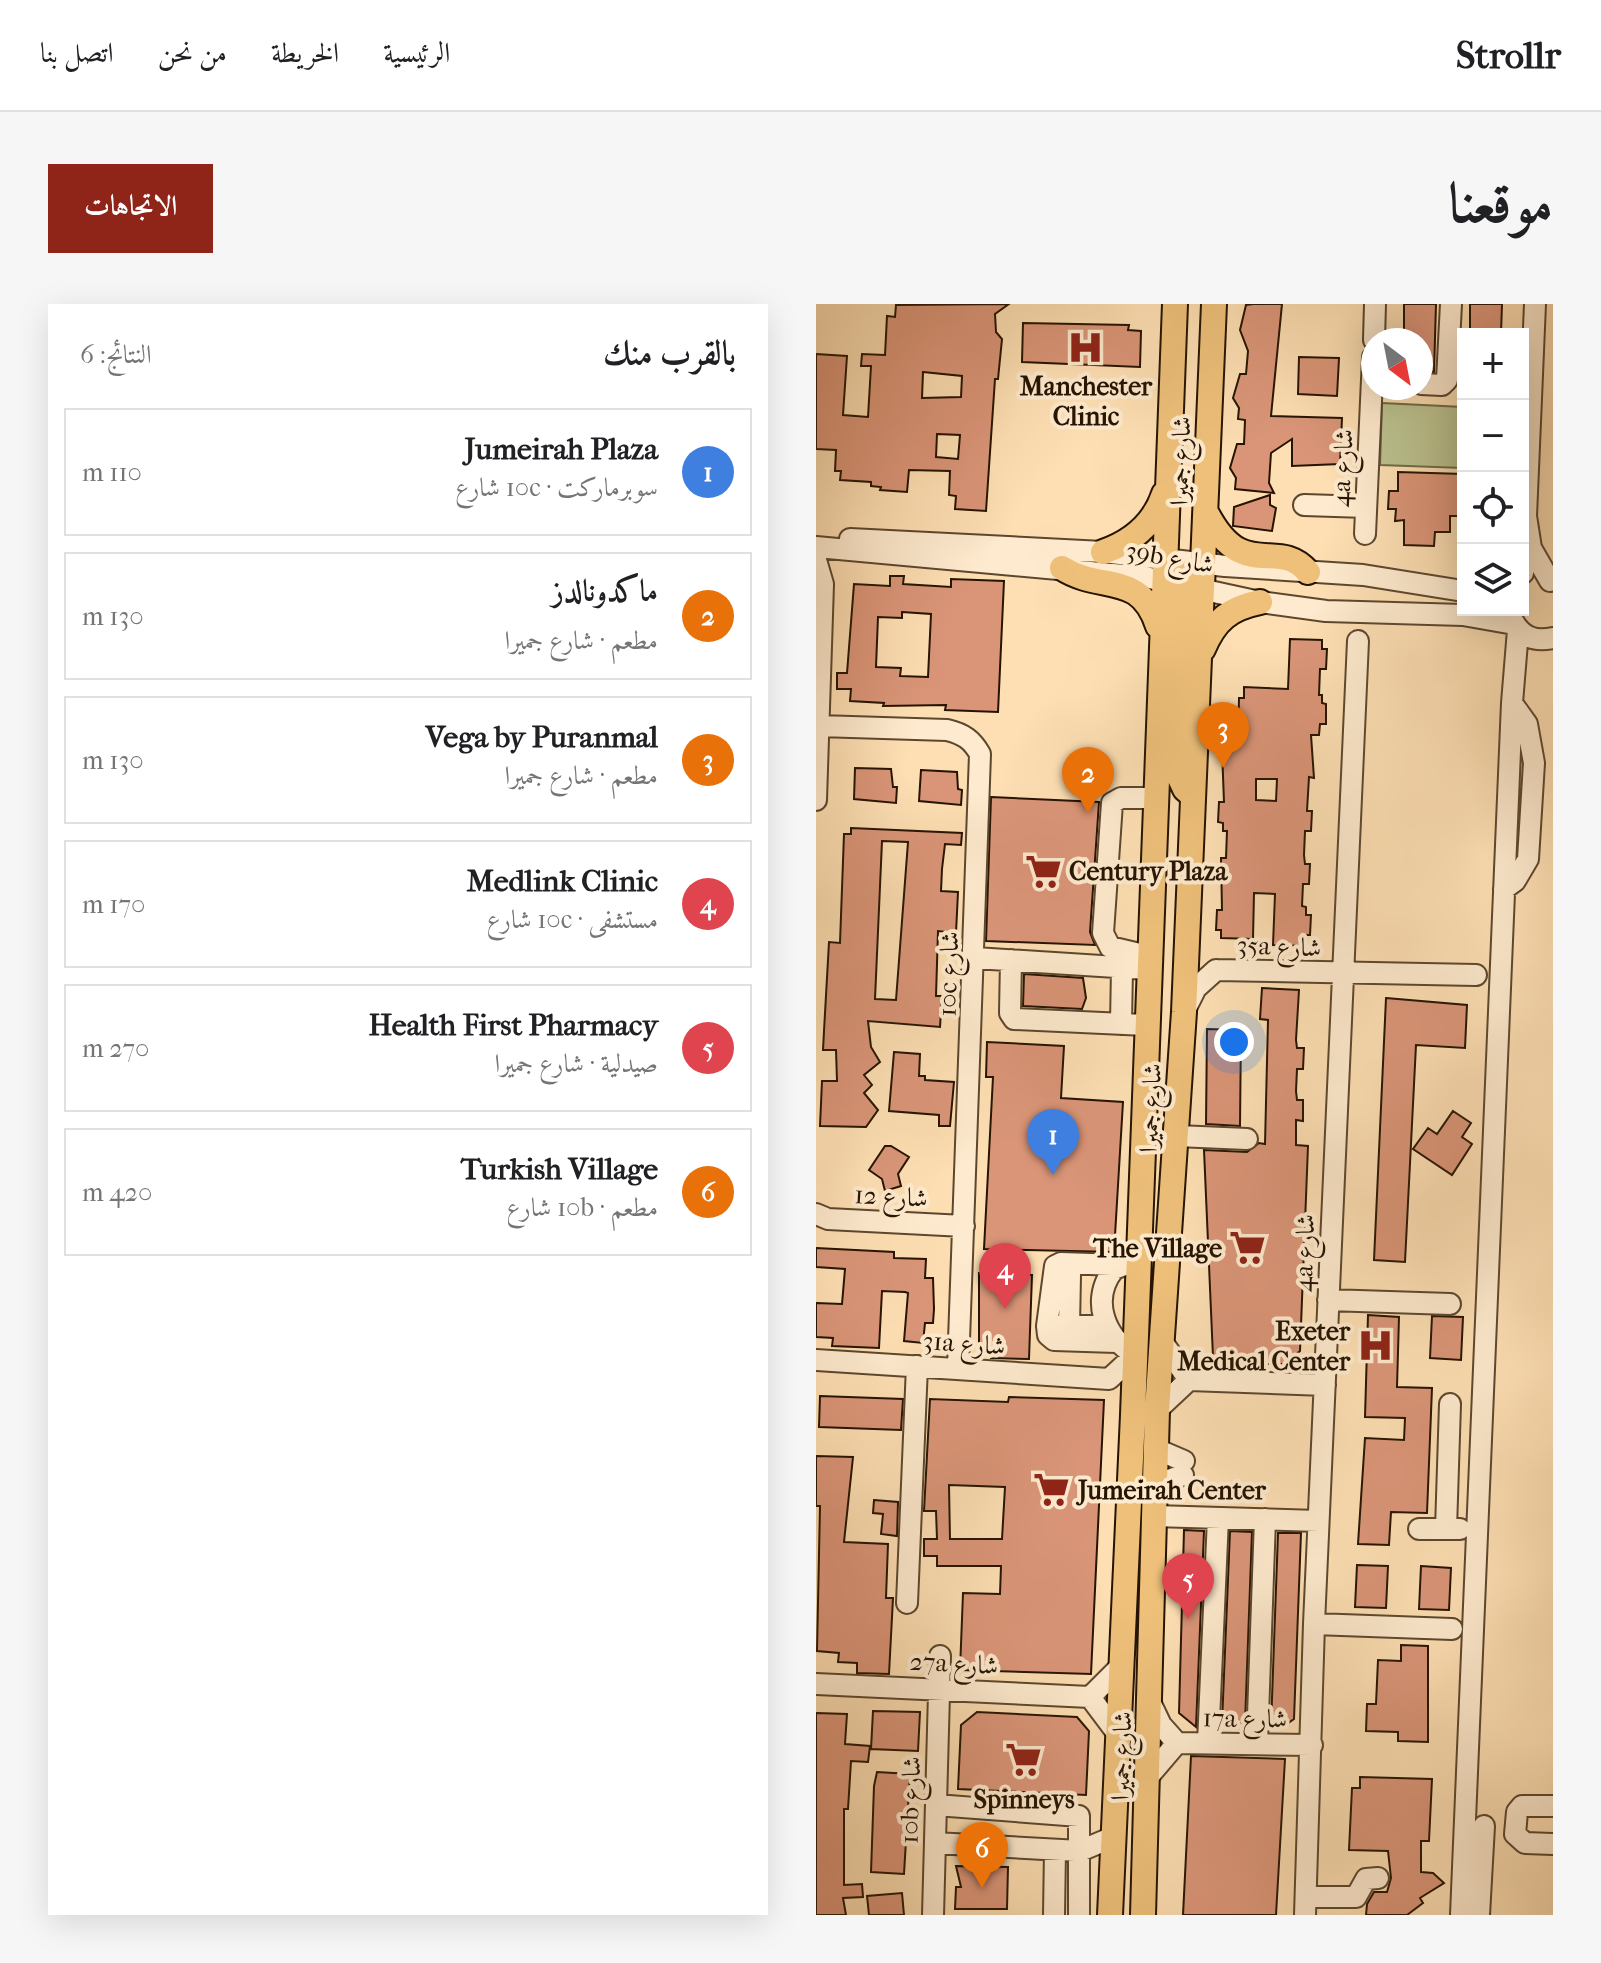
<!DOCTYPE html>
<html lang="ar">
<meta charset="utf-8">
<style>
body{margin:0;font-family:"IM FELL French Canon",Amiri,serif;background:#f6f6f6;color:#202124;direction:rtl}
.controls{position:absolute;right:24px;top:24px;display:grid;overflow:hidden;border-radius:0px;box-shadow:0 8px 32px #0002}
.controls button{width:72px;height:72px;display:grid;place-items:center;padding:0;border:0;border-bottom:2px solid #e0e0e0;background:#fff;color:#202124;font:40px sans-serif}
.compass{position:absolute;left:545px;top:24px;width:72px;height:72px;border-radius:50%;background:#fff;box-shadow:0 8px 32px #0002;rotate:148deg}
.you{position:absolute;left:418px;top:738px;width:28px;height:28px;margin:-20px;border:6px solid #fff;border-radius:50%;background:#1a73e8;box-shadow:0 0 0 12px #1a73e833}
.badge{display:grid;place-items:center;width:52px;height:52px;border-radius:50%;background:#8f2418;color:#fff;font-size:26px;font-weight:700}
.pin{position:absolute;translate:-50% -66px;filter:drop-shadow(0 2px 4px #0008)}
.pin::after{content:'';position:absolute;top:42px;width:28px;height:24px;background:inherit;clip-path:polygon(0 0,100% 0,50% 100%)}
.list{margin:0;padding:0;list-style:none}
h2{display:flex;justify-content:space-between;align-items:center;height:104px;margin:0;padding:0 32px;font-size:34px}
h2 small{font-size:26px;font-weight:400;color:#757577}
.list li{display:grid;grid-template-columns:52px 1fr auto;gap:24px;align-items:center;box-sizing:border-box;height:128px;margin:0 16px 16px;padding:0 16px;border:2px solid #e0e0e0;border-radius:0px}
.list b{display:block;font-size:30px;white-space:nowrap}
.list p{margin:0;font-size:26px;white-space:nowrap;color:#757577}
.list em{font-size:26px;font-style:normal;color:#757577}
.icon{flex:none;width:44px;height:44px;fill:none;stroke:currentColor;stroke-width:2;stroke-linecap:round;stroke-linejoin:round}
.map{position:relative;flex:none;width:737px;height:1611px;overflow:hidden;direction:ltr;border-radius:0px}
header{display:flex;align-items:center;gap:48px;box-sizing:border-box;height:112px;padding:0 40px;background:#fff;border-bottom:2px solid #e0e0e0}
header strong{font-size:38px}
nav{display:flex;gap:44px;margin-inline-start:auto;font-size:28px}
.intro{display:flex;align-items:center;justify-content:space-between;box-sizing:border-box;height:192px;padding:0 48px}
h1{margin:0;font-size:56px}
.button{padding:20px 36px;border-radius:0px;background:#8f2418;color:#fff;font-size:28px;font-weight:700}
main{display:flex;gap:48px;padding:0 48px}
aside{flex:1;background:#fff;border-radius:0px;box-shadow:0 8px 32px #0002}
.map>svg:first-child{display:block}
.green{fill:#bbc390;stroke:#706c49;stroke-width:2}
.building{fill:#da9578;stroke:#261402;stroke-width:2;fill-rule:evenodd}
.lines{fill:none;stroke-linecap:round;stroke-linejoin:round}
.minor-casing{stroke:#5c472e;stroke-width:24}
.major-casing{stroke:#261402;stroke-width:28}
.minor{stroke:#feeace;stroke-width:20}
.major{stroke:#eec07a;stroke-width:24}
.labels{text-anchor:middle;stroke-width:8;stroke-linejoin:round;paint-order:stroke}
.poi-label{font-size:26px;font-weight:bold;fill:#261402;stroke:#feeace}
.street-label{font-size:26px;fill:#261402;stroke:#feeace}
</style>
<header>
<strong>Strollr</strong>
<nav><a>الرئيسية</a><a>الخريطة</a><a>من نحن</a><a>اتصل بنا</a></nav>
</header>
<div class="intro"><h1>موقعنا</h1><a class="button">الاتجاهات</a></div>
<main>
<div class="map">
<svg width="737" height="1611" viewBox="0 0 737 1611">
<rect width="100%" height="100%" fill="#fddfb3"/>
<filter id="stains"><feTurbulence type="fractalNoise" baseFrequency=".0025" numOctaves="4"/><feColorMatrix values="0 0 0 0 .2 0 0 0 0 .09 0 0 0 0 .02 0 0 0 .5 -.17"/></filter>
<radialGradient id="worn" r=".72"><stop offset=".6" stop-color="#630" stop-opacity="0"/><stop offset="1" stop-color="#630" stop-opacity=".3"/></radialGradient>
<!-- green -->
<path class="green" d="M566,99l81,4v61l-83,-3z"/>
<!-- building -->
<path class="building" d="M193,0l-14,10 1,18 6,7 -4,40h-3l-9,132 -31,-2 1,-13 -7,-1 1,-24 -41,-1 -2,22 -27,-2 1,-3 -10,-1v-4l-31,-2 1,-9h-6l1,-21 -20,-1v-95l31,2 -4,59 25,2 3,-51h-10l1,-12 23,1 2,-39 8,1 1,-12zM107,68l39,4 -1,21 -39,1zM121,130l23,1 -2,24 -22,-2z
M437,0h29l-11,112 71,2 -2,46 -48,2v-27l-21,14 -2,30 5,10 -39,-4 1,-11 -6,-10 7,-24h7l1,-24 -7,-1 1,-11 -6,-10 7,-24h6l2,-23 -8,-21 6,-25z
M588,0h32l-2,68 -13,-1v-31h-17z
M654,0h32l-1,30h-31z
M207,19l106,2 -1,5 13,1 -1,36 -118,-5z
M483,53l40,1 -2,38 -39,-2z
M582,168l65,2 -2,42h-11v16h-15l-1,14 -30,-1v-25l-9,1 1,-12h-8l1,-18h9z
M454,191v10l6,3 -4,23 -39,-5 1,-19z
M74,272h14l-1,8 48,3v-8l53,2 -6,131 -53,-2 1,-5 -63,1 1,-3 -34,-2 1,-12h-14v-16h10l7,-89 36,2zM86,308l29,2 -3,63 -28,-1 1,-8 -25,-1 2,-50 24,1z
M474,335l32,1v9h5l-1,20h-6l-1,26h3v8l4,1v20h-6l-1,11h-8l3,43 -5,-1 -2,34h5l-1,20h-6l-1,24 1,9h5l-1,20h-6l-1,22 4,1v8h5l-1,20h-6v11l-31,-1 2,-51 -21,-1 -1,46 -32,-1v-8h-5l1,-20h5l-1,-52h5l1,-27h-4v-8l-5,-1 1,-20h5l-2,-52h6v-12l10,1 1,-41h5v-11l44,2zM440,475h21l-1,22 -20,-1z
M39,464l36,1 2,18h4l-1,16 -42,-4z
M105,466l36,2 1,17 4,1 -1,15 -42,-4z
M175,493l108,5 -9,130 5,13 -109,-4z
M35,524l111,5 -1,12 -16,-1 -3,25 -1,22 17,1 -2,41 -18,-2 -2,65h6l-2,31 -72,-6 3,26 9,15 -16,13 8,10 -8,8 14,17 -12,17 -46,-1 2,-45h15l-1,-31h-13l1,-19 5,-89 11,1 4,-109h7zM66,537l26,1 -12,158 -21,-1z
M208,670l59,4 3,20 -4,11 -59,-3z
M446,684l37,2 -3,50 1,8h7l-1,21h-6l-1,22 1,9h6v21l-7,-1v25l12,1 -8,205 -17,13h-57l-13,-7 -9,-207 43,2 12,-9 6,1 3,-124 -8,-1z
M570,694l81,7 -2,43 -49,-3 -11,217 -31,-2z
M391,725l34,1 -1,96 -34,-2z
M171,738l77,4 -3,52 62,4 -9,150 -130,-3 9,-172h-7z
M78,748l26,2 -1,22h6v4l29,2 -4,44h-11v-11l-50,-4z
M637,807l18,12 -9,14 10,7 -20,31 -39,-26 15,-21 9,6z
M69,842h6l18,11 -11,17 3,12 -16,5 -3,-12 -13,-9z
M0,944l78,4v6l32,1 -1,19h8l1,31 -1,14h-8l-2,20 -19,-2 4,-48 -3,-1 -23,-1 -3,57 -47,-2 1,-8 -17,-1v-34l26,1 3,-35 -29,-2z
M163,969l53,2 -3,84 -38,-1 -12,-14z
M552,1011l31,2 -2,70 35,1 -5,125 -36,-1 -2,33 -31,-1 7,-106 39,2 1,-22 -40,-1z
M616,1012l31,1 -2,43 -31,-2z
M4,1092l83,3 -2,31 -82,-3z
M193,1093l95,3 -13,274 -131,-4 3,-77 37,1 1,-28h-64v-10h-13v-17h13l-1,-28h-12l6,-112 78,3zM133,1181l56,2 -3,52h-52z
M0,1152l37,1 -9,85 44,2 -2,54h7l-4,76 -32,-1v-10l-19,-1 1,-9 -22,-2 3,-145h-4z
M58,1196l24,2 -1,34 -16,-2 2,-20 -10,-1z
M368,1226l20,1 -8,196 -17,-14z
M414,1227l22,1 -7,191h-23z
M462,1229h23l-7,186 -10,7h-13z
M541,1261l31,1 -2,42 -31,-1z
M605,1262l30,2 -2,42 -30,-1z
M585,1341l27,1v96l-30,-1v-9l-32,-1 1,-27h9l2,-44 23,1z
M57,1407l47,1 -2,39 -47,-2z
M161,1408l100,5 12,14 -3,64 -128,-6 3,-64z
M0,1409l31,1 -2,30 25,2 -2,16 -17,-1 -3,48h-4v76l18,-1 1,13 -20,1 3,17h-30z
M375,1452l94,3 -9,156h-93z
M61,1468l33,2 -6,100 -33,-2 3,-86z
M544,1473l72,2 -3,62h-8v31l12,1 11,10 -24,15 3,5 -16,12h-41l1,-11 7,-12h13l4,-14 -3,-27 -39,-1 3,-62h8z
M140,1562l52,1 -1,42h-52l1,-22h5z
M86,1589l2,22h-35l-2,-19z"/>
<g class="lines">
<defs>
<path id="minor" d="M719,0l-9,212 5,32 19,33
M558,36l1,-36
M605,80l21,1 5,-5 4,-76
M488,201l62,2
M549,230l8,-177
M34,235l253,13 122,14 138,9 100,16
M0,243l329,30 115,25 66,9 137,4 51,9
M0,256l7,24 -7,216
M707,269l4,-33
M697,317c9,16 22,21 40,17
M3,422l128,4c17,4 25,10 33,24l-22,614
M688,585l11,-8 13,-22 6,-96 -7,-39 -15,-21
M332,652l-38,-9 -7,-14 9,-130 9,-5h33
M159,654l173,11
M195,656l-1,53 4,6 132,6
M400,666l260,5
M369,706l11,-22 20,-18
M305,720l1,-56
M361,832l70,3
M0,910l12,5 136,7
M512,996l122,4
M231,1022h58
M253,1022l1,-51
M345,1036l28,40
M300,1038l-62,-2 -6,-5 -1,-9 8,-60 6,-3 58,2
M0,1056l293,19 26,-24c-31,-18 -45,-56 -21,-86l24,-9
M341,1106l32,-30 136,5
M340,1145l28,12
M339,1181l28,-10
M338,1212l164,5
M603,1225h41
M630,1225l4,-125
M91,1299l10,-237
M498,1320l138,5
M0,1380l274,13 27,36
M274,1393l31,-31
M335,1400l10,21 16,18 135,2
M392,1439l10,-225
M441,1440l8,-225
M332,1473l29,-34
M120,1501l143,11v99
M737,1502h-31l-5,6 -2,22 10,9 28,1
M119,1539l145,8 33,-14
M490,1593h50l10,-18 12,-1
M117,1611l7,-259
M238,1611l1,-65
M489,1611l9,-291 44,-983
M645,1611l51,-1212 6,-73
M663,1611l5,-89"/>
<path id="major" d="M391,210c37,70 70,22 101,58
M287,248c29,-10 51,-28 61,-58
M347,255l14,11 6,15 -6,187 8,17 7,6
M246,264c39,25 78,2 96,58
M387,345c12,-29 27,-41 57,-47
M294,1611l23,-500 42,-1111
M327,1611l14,-505 27,-398 30,-708"/>
</defs>
<!-- minor casing -->
<use href="#minor" class="minor-casing"/>
<!-- major casing -->
<use href="#major" class="major-casing"/>
<!-- minor -->
<use href="#minor" class="minor"/>
<!-- major -->
<use href="#major" class="major"/>
</g>
<!-- icons -->
<defs>
<symbol id="hospital-bare" viewBox="-9 -9 18 18"><path d="M-5-5h3v3.5h4V-5h3V5h-3V1.5h-4V5h-3Z" fill="#8f2418" stroke="#feeace" stroke-width="2.5" paint-order="stroke"/></symbol>
<symbol id="supermarket-bare" viewBox="-9 -9 18 18"><path d="M-6-5.5h2.5l.6 2H6L4.5 2H-2.5L-4.4-4H-6ZM-1.5 3.2a1.3 1.3 0 1 0 .1 0ZM3 3.2a1.3 1.3 0 1 0 .1 0Z" fill="#8f2418" stroke="#feeace" stroke-width="2.5" paint-order="stroke"/></symbol>
</defs>
<g fill-rule="evenodd">
<use href="#hospital-bare" x="244" y="18" width="51" height="51"/>
<use href="#supermarket-bare" x="202" y="542" width="51" height="51"/>
<use href="#supermarket-bare" x="406" y="918" width="51" height="51"/>
<use href="#hospital-bare" x="534" y="1016" width="51" height="51"/>
<use href="#supermarket-bare" x="210" y="1160" width="51" height="51"/>
<use href="#supermarket-bare" x="182" y="1430" width="51" height="51"/>
</g>
<g class="labels">
<!-- poi labels -->
<g class="poi-label">
<text x="270" y="91">Manchester<tspan x="270" dy="30">Clinic</tspan></text>
<text x="253" y="576" text-anchor="start">Century Plaza</text>
<text x="406" y="953" text-anchor="end">The Village</text>
<text x="534" y="1036" text-anchor="end">Exeter<tspan x="534" dy="30">Medical Center</tspan></text>
<text x="262" y="1195" text-anchor="start">Jumeirah Center</text>
<text x="208" y="1504">Spinneys</text>
</g>
<!-- street labels -->
<g class="street-label">
<text transform="translate(364 157) rotate(-88)" y="9">شارع جميرا</text>
<text transform="translate(526 164) rotate(-87)" y="9">4a شارع</text>
<text transform="translate(354 253) rotate(10)" y="9">39b شارع</text>
<text transform="translate(463 642) rotate(2)" y="9">35a شارع</text>
<text transform="translate(132 670) rotate(-88)" y="9">10c شارع</text>
<text transform="translate(334 804) rotate(-87)" y="9">شارع جميرا</text>
<text transform="translate(75 892) rotate(3)" y="9">شارع 12</text>
<text transform="translate(488 949) rotate(-88)" y="9">4a شارع</text>
<text transform="translate(148 1039) rotate(4)" y="9">31a شارع</text>
<text transform="translate(138 1359) rotate(3)" y="9">27a شارع</text>
<text transform="translate(429 1414) rotate(1)" y="9">17a شارع</text>
<text transform="translate(305 1452) rotate(-88)" y="9">شارع جميرا</text>
<text transform="translate(94 1496) rotate(-88)" y="9">10b شارع</text>
</g>
</g>
<rect width="100%" height="100%" filter="url(#stains)"/>
<rect width="100%" height="100%" fill="url(#worn)"/>
</svg>
<div class="controls">
<button>+</button>
<button>−</button>
<button><svg class="icon" aria-label="locate" viewBox="0 0 24 24"><circle cx="12" cy="12" r="6"/><path d="M12 2v4M12 18v4M2 12h4M18 12h4"/></svg></button>
<button><svg class="icon" aria-label="layers" viewBox="0 0 24 24"><path d="M12 4l9 5-9 5-9-5zM3 14l9 5 9-5"/></svg></button>
</div>
<svg class="compass" viewBox="-18 -18 36 36"><path d="M0-13l5 13h-10z" fill="#e53935"/><path d="M0 13l5-13h-10z" fill="#757577"/></svg>
<div class="you"></div>
<div class="pin badge" style="left:237px;top:871px;background:#3f7fe0">1</div>
<div class="pin badge" style="left:272px;top:509px;background:#e8710a">2</div>
<div class="pin badge" style="left:407px;top:464px;background:#e8710a">3</div>
<div class="pin badge" style="left:189px;top:1005px;background:#e0444e">4</div>
<div class="pin badge" style="left:372px;top:1315px;background:#e0444e">5</div>
<div class="pin badge" style="left:166px;top:1584px;background:#e8710a">6</div>
</div>
<aside>
<h2>بالقرب منك<small>النتائج: 6</small></h2>
<ul class="list">
<li><span class="badge" style="background:#3f7fe0">1</span><div><b>Jumeirah Plaza</b><p>سوبرماركت · 10c شارع</p></div><em>110 m</em></li>
<li><span class="badge" style="background:#e8710a">2</span><div><b>ماكدونالدز</b><p>مطعم · شارع جميرا</p></div><em>130 m</em></li>
<li><span class="badge" style="background:#e8710a">3</span><div><b>Vega by Puranmal</b><p>مطعم · شارع جميرا</p></div><em>130 m</em></li>
<li><span class="badge" style="background:#e0444e">4</span><div><b>Medlink Clinic</b><p>مستشفى · 10c شارع</p></div><em>170 m</em></li>
<li><span class="badge" style="background:#e0444e">5</span><div><b>Health First Pharmacy</b><p>صيدلية · شارع جميرا</p></div><em>270 m</em></li>
<li><span class="badge" style="background:#e8710a">6</span><div><b>Turkish Village</b><p>مطعم · 10b شارع</p></div><em>420 m</em></li>
</ul>
</aside>
</main>
